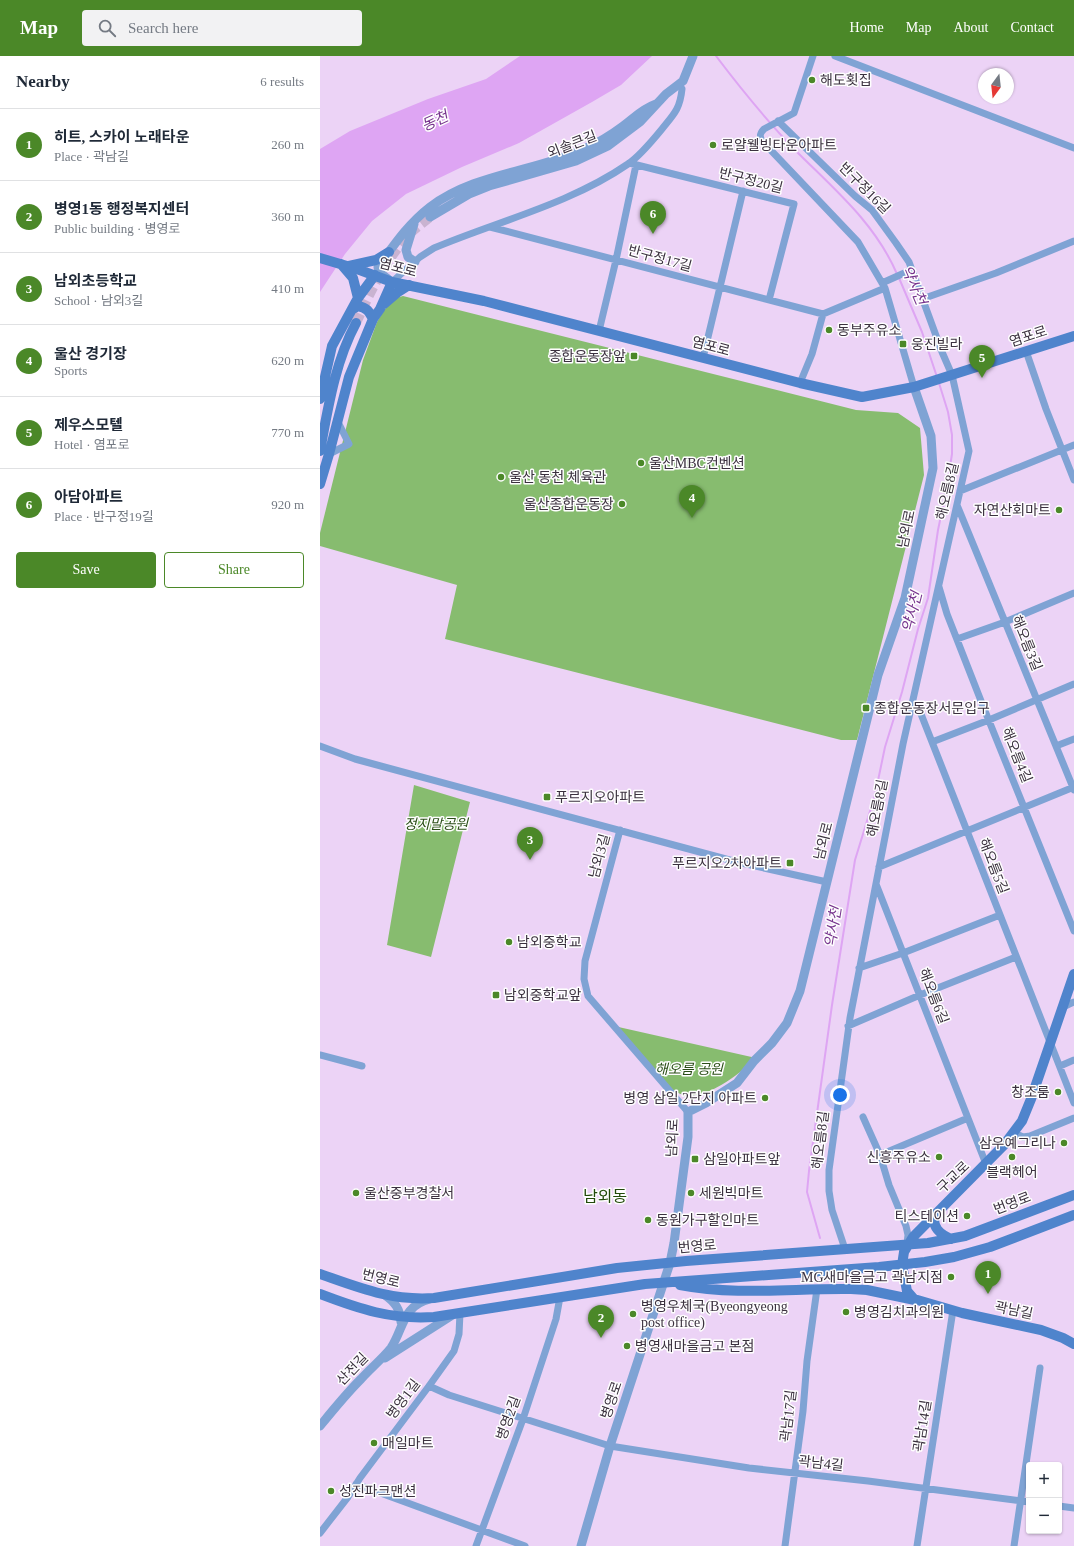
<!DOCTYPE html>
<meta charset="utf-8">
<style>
body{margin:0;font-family:"Times New Roman","Noto Sans KR",serif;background:#f2f2f3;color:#1f2937}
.controls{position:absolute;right:12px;bottom:12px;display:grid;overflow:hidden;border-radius:4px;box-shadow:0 1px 3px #0004}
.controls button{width:36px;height:36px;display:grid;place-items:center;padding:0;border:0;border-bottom:1px solid #e0e1e3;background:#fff;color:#1f2937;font:20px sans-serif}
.compass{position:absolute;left:658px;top:12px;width:36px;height:36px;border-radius:50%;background:#fff;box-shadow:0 1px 3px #0004;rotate:195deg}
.you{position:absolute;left:520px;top:1039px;width:14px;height:14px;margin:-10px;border:3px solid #fff;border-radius:50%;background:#1a73e8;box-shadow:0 0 0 6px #1a73e833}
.badge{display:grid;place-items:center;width:26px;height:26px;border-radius:50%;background:#4b8828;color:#fff;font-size:13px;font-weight:700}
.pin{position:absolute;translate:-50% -33px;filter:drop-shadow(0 1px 2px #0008)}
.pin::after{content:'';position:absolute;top:21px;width:14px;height:12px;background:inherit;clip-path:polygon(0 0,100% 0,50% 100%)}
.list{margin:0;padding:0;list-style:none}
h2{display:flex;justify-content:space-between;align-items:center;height:52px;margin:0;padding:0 16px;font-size:17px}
h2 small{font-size:13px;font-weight:400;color:#747a83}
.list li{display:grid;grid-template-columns:26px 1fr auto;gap:12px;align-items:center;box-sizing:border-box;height:72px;padding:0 16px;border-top:1px solid #e0e1e3}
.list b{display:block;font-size:15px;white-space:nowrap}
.list p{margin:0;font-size:13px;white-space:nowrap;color:#747a83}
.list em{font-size:13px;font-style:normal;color:#747a83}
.actions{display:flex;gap:8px;padding:12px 16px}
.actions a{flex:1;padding:9px 0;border:1px solid #4b8828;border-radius:4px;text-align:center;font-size:14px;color:#4b8828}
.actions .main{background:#4b8828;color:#fff}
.icon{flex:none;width:22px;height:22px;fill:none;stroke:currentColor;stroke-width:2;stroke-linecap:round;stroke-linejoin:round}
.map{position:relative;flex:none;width:754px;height:1490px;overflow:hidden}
header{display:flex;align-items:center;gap:24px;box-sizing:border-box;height:56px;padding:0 20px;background:#4b8828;color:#fff}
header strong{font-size:19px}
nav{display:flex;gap:22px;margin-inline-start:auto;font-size:14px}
.search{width:280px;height:36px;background:#f2f2f3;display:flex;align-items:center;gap:10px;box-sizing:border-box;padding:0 14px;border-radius:4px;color:#747a83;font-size:15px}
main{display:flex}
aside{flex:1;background:#fff}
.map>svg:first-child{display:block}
.green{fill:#87bc6f}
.water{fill:#dea5f3}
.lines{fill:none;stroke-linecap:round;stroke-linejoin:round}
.stream{stroke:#dea5f3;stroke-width:2}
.secondary-tunnel{stroke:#c9b3d1;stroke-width:10;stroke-dasharray:10 5;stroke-linecap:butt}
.minor{stroke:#7fa3d4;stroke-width:7}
.tertiary{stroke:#7fa3d4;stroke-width:9}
.secondary{stroke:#4f84cc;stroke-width:10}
.poi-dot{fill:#4b8828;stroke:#fefefe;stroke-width:1.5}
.labels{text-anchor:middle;stroke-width:3;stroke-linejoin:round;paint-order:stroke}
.poi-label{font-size:14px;fill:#3b313f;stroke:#fefefe;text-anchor:start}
.street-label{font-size:14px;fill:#3b313f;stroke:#fefefe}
.park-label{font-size:14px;font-style:italic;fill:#2a4e17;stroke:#fefefe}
.water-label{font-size:15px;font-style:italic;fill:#77348e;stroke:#fefefe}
.quarter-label{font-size:16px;fill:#234a0b;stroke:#fefefe}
</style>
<header>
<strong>Map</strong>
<div class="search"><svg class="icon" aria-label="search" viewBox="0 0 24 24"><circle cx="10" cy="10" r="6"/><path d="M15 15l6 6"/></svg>Search here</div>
<nav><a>Home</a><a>Map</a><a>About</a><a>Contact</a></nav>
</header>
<main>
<aside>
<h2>Nearby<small>6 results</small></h2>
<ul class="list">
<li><span class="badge">1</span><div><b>히트, 스카이 노래타운</b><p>Place · 곽남길</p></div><em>260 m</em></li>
<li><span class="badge">2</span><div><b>병영1동 행정복지센터</b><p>Public building · 병영로</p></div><em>360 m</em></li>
<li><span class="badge">3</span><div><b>남외초등학교</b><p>School · 남외3길</p></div><em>410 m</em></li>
<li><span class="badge">4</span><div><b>울산 경기장</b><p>Sports</p></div><em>620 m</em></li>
<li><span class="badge">5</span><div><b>제우스모텔</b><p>Hotel · 염포로</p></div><em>770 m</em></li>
<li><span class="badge">6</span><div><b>아담아파트</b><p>Place · 반구정19길</p></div><em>920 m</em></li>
</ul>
<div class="actions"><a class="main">Save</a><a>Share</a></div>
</aside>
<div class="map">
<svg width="754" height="1490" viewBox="0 0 754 1490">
<rect width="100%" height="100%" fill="#ecd3f6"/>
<!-- green -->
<path class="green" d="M83,240l453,114 42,3 22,15 4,47 -67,265h-16l-396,-101 12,-54 -137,-39v-13l43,-173 14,-38 7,-12 12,-12z
M94,729l56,17 -39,155 -44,-12z
M294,970l142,32c-15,15 -49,42 -72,37 -21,-4 -55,-52 -70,-69z"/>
<!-- water -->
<path class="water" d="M200,0h132l-31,29 -29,17 -73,41 -57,24 -56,27 -34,27 -27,33 -25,38v-143l30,-18 78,-32 58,-20z"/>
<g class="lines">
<!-- stream -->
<path class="stream" d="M396,0c25,33 51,65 80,95 39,39 79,72 101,123
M579,222l23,54 15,45
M500,1182l-13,-46 2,-21 23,-166 23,-145 20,-65 10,-48 17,-55 16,-63 10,-31 10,-68 8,-38 6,-38v-19l-4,-23 -9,-29"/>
<!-- secondary-tunnel -->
<path class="secondary-tunnel" d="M36,267c13,-29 27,-58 48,-83 7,-9 17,-16 26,-23"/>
<!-- minor -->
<path class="minor" d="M493,0l-19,57 -30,16c-4,4 -5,7 -2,12l96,101 27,46 29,99
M515,0l239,92
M458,65l77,75 17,14 24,33 13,19 33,90 10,23 17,76 -66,293 -53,274 -21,152v21l3,19 13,39
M309,107l165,41 -25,96
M170,171l333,87
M72,226l28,-25 14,-9c64,-27 136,-44 194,-84 12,-8 25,-24 34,-35 12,-15 18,-20 20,-40
M562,227l29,-13
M602,243l74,-26 78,-32
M279,275l17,-71 20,-95
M706,295l20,58 28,71
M383,302l40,-167
M480,327l12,-29 11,-40 62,-26
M9,398l20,-10 -12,-24
M640,435l114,-46
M637,449l117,285
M619,531l8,27 36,92 91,225
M637,583l48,-17 69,-29
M593,646l8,12 153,389
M612,686l57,-22 85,-36
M0,690l35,13 382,103 90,20
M736,690l18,-7
M300,774l-35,131 -1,18 4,17 100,116
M559,811l195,-80
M556,828l110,280
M539,912l44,-15 97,-38
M743,951l11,-5
M528,970l72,-31 96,-38
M0,999l42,11
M740,1010l14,-6
M543,1061l17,38 9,30 17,41 2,9 -1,9
M694,1077l9,4 7,-1 44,-18
M560,1099l88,-37
M109,1330l20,9 161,51 139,22 119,13 161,21
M36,1428l169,62
M739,1450l15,2
M0,1477l28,-36 12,-19 69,-92 25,-35 5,-17 1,-21
M156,1490l47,-127 33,-100 4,-22
M465,1490l18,-135 4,-50 10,-72
M597,1490l36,-236
M694,1490l26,-178"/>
<!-- tertiary -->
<path class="tertiary" d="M110,161l39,-23 20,-8 87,-25 32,-15 32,-24 26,-28 17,-13 10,-25
M94,168l-8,26 2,7 7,5
M68,223l-9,-7 -1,-5c16,-22 30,-43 52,-60 45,-34 104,-35 154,-58 14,-6 27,-14 39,-23 11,-8 19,-17 33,-22
M65,1239c10,7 15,14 16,27
M65,1302l69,-44
M0,1370c13,-16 26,-32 41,-47 10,-11 21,-20 30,-31 13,-20 11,-42 39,-49
M261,1490l29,-100 60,-183 4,-20 14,-106v-25l18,-9 31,-20 17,-22 18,-18 15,-20 13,-32 78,-316 27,-77 28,-130 -2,-32 -17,-49"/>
<!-- secondary -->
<path class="secondary" d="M0,202l37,11 35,13 92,19 316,82 62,14 52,-10 160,-51
M29,210l27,-6 13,-8
M38,242l17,-23
M64,248l14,-12 11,-7
M33,253l5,-3c9,2 11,5 15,13
M0,343l12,-53 26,-48 -5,-20 -12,-14
M0,395c8,-43 15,-89 36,-128
M0,428l9,-30 20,-77 24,-58 7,-10 12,-27
M754,918l-43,125 -9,22 -18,24 -91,92 -9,15 -2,13 5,26 7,8 48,14 79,17 22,8 11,6
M615,1158c-4,13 5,20 16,25
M0,1218c40,14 71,27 114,24l183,-30 69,-7 242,-18 37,-7 109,-41
M360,1229c57,11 114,3 171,4l16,1 48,10
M0,1238c39,15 72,26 114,23l211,-33 234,-17 46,-5 29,-5 36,-10 84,-32"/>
</g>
<!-- markers -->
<g class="poi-dot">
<circle cx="492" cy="24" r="4"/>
<circle cx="393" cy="89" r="4"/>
<circle cx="509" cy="274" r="4"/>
<rect x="579" y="284" width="8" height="8" rx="2"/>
<rect x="310" y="296" width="8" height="8" rx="2"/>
<circle cx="321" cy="407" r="4"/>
<circle cx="181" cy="421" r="4"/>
<circle cx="302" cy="448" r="4"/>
<circle cx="739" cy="454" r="4"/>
<rect x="542" y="648" width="8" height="8" rx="2"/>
<rect x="223" y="737" width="8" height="8" rx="2"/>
<rect x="466" y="803" width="8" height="8" rx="2"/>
<circle cx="189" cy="886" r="4"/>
<rect x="172" y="935" width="8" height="8" rx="2"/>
<circle cx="738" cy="1036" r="4"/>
<circle cx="445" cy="1042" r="4"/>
<circle cx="744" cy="1087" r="4"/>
<circle cx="619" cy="1101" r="4"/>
<circle cx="692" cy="1101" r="4"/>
<rect x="371" y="1099" width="8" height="8" rx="2"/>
<circle cx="36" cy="1137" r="4"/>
<circle cx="371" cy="1137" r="4"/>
<circle cx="647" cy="1160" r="4"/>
<circle cx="328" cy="1164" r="4"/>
<circle cx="631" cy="1221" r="4"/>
<circle cx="526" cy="1256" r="4"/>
<circle cx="313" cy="1258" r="4"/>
<circle cx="307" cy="1290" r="4"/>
<circle cx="54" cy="1387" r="4"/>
<circle cx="11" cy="1435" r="4"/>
</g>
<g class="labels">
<!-- poi labels -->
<g class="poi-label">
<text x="500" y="29">해도횟집</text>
<text x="401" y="94">로얄웰빙타운아파트</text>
<text x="517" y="279">동부주유소</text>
<text x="591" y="293">웅진빌라</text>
<text x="306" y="305" text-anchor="end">종합운동장앞</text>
<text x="329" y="412">울산MBC컨벤션</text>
<text x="189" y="426">울산 동천 체육관</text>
<text x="294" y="453" text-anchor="end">울산종합운동장</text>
<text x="731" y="459" text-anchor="end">자연산회마트</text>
<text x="554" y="657">종합운동장서문입구</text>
<text x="235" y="746">푸르지오아파트</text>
<text x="462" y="812" text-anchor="end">푸르지오2차아파트</text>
<text x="197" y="891">남외중학교</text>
<text x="184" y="944">남외중학교앞</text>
<text x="730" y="1041" text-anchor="end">창조룸</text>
<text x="437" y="1047" text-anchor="end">병영 삼일 2단지 아파트</text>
<text x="736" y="1092" text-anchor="end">삼우예그리나</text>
<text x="611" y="1106" text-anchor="end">신흥주유소</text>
<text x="383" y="1108">삼일아파트앞</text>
<text x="692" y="1121" text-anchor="middle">블랙헤어</text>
<text x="44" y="1142">울산중부경찰서</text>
<text x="379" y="1142">세원빅마트</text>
<text x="639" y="1165" text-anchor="end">티스테이션</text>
<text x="336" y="1169">동원가구할인마트</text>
<text x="623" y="1226" text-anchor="end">MG새마을금고 곽남지점</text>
<text x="321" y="1255">병영우체국(Byeongyeong<tspan x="321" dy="16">post office)</tspan></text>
<text x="534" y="1261">병영김치과의원</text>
<text x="315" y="1295">병영새마을금고 본점</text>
<text x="62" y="1392">매일마트</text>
<text x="19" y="1440">성진파크맨션</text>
</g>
<!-- street labels -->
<g class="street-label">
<text transform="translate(252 88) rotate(-21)" y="5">외솔큰길</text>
<text transform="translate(431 124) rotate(14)" y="5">반구정20길</text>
<text transform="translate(545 132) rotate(45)" y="5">반구정16길</text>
<text transform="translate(340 202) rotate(15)" y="5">반구정17길</text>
<text transform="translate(78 211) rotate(15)" y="5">염포로</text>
<text transform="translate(708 280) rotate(-18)" y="5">염포로</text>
<text transform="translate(391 290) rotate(15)" y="5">염포로</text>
<text transform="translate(627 435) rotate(-77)" y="5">해오름8길</text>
<text transform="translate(586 473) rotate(-78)" y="5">남외로</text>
<text transform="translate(707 587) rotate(68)" y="5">해오름3길</text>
<text transform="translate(697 699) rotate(68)" y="5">해오름4길</text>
<text transform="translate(557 752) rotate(-79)" y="5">해오름8길</text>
<text transform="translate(503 785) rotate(-76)" y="5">남외로</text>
<text transform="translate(279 800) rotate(-75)" y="5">남외3길</text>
<text transform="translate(674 810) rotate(69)" y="5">해오름5길</text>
<text transform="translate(614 940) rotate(69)" y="5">해오름6길</text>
<text transform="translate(352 1082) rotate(-87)" y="5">남외로</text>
<text transform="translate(500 1084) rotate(-83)" y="5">해오름8길</text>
<text transform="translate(633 1121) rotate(-44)" y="5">구교로</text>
<text transform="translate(692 1147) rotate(-21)" y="5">번영로</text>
<text transform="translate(377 1190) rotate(-5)" y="5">번영로</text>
<text transform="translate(61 1222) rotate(14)" y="5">번영로</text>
<text transform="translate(694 1254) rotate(12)" y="5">곽남길</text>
<text transform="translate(32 1313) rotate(-46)" y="5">산전길</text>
<text transform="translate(83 1343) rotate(-53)" y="5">병영1길</text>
<text transform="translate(291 1344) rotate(-71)" y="5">병영로</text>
<text transform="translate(468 1360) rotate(-83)" y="5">곽남17길</text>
<text transform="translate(188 1362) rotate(-70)" y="5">병영2길</text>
<text transform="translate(602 1370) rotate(-81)" y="5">곽남14길</text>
<text transform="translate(501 1407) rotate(6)" y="5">곽남4길</text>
</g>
<!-- park labels -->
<g class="park-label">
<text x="116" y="773">정지말공원</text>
<text x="369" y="1018">해오름 공원</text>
</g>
<!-- water labels -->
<g class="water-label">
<text transform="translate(115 65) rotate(-25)" y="5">동천</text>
<text transform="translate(594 229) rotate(67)" y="5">약사천</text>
<text transform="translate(592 556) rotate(-76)" y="5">약사천</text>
<text transform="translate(513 871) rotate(-81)" y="5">약사천</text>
</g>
<!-- quarter labels -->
<g class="quarter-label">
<text x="285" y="1146">남외동</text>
</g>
</g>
</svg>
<div class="controls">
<button>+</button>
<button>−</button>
</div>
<svg class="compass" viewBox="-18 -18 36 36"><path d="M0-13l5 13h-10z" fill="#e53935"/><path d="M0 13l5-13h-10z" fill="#747a83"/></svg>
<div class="you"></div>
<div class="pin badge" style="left:668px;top:1238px">1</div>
<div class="pin badge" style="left:281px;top:1282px">2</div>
<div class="pin badge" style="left:210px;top:804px">3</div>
<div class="pin badge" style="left:372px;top:462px">4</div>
<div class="pin badge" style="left:662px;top:322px">5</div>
<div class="pin badge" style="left:333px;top:178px">6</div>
</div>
</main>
